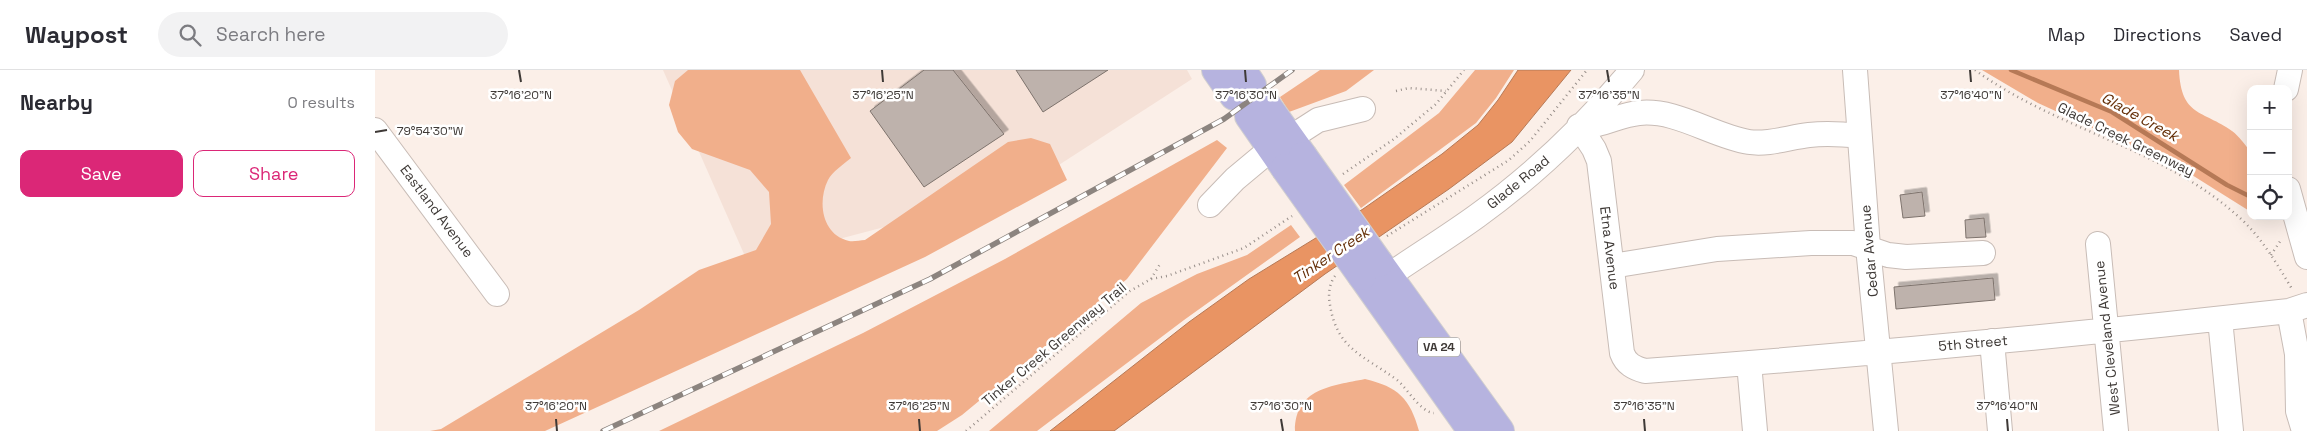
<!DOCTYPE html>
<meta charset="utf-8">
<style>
body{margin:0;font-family:"Space Grotesk",sans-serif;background:#f2f2f3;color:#2b2b33}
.controls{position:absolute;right:15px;top:15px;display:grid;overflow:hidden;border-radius:10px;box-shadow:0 5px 20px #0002}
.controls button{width:45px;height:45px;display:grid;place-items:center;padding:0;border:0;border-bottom:1px solid #e1e1e2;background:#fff;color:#2b2b33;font:25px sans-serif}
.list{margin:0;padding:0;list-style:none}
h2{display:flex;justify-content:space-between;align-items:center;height:65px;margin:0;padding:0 20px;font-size:21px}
h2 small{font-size:16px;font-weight:400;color:#7c7c81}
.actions{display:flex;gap:10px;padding:15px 20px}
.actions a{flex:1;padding:11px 0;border:1px solid #db2777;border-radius:10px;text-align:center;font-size:18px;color:#db2777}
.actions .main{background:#db2777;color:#fff}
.icon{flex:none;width:28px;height:28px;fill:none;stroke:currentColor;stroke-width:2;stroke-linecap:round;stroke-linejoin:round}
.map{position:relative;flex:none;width:1932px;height:361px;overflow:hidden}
header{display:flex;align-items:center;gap:30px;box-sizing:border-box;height:70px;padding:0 25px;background:#fff;border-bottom:1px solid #e1e1e2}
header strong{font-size:24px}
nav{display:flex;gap:28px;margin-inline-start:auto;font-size:18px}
.search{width:350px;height:45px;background:#f2f2f3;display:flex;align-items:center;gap:12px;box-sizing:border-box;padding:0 18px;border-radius:28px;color:#7c7c81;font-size:19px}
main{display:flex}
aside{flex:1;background:#fff}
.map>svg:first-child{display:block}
.built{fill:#f5e1d7}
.green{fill:#f1af8b}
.water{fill:#e99463;stroke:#b67956}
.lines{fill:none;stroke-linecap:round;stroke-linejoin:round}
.stream{stroke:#b67956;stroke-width:4.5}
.building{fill:#beb2ac;stroke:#7e736d;filter:url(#shadow)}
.minor-casing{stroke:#c8bcb6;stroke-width:26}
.major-casing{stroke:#d1cfcf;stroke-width:30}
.path{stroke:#988f8a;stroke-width:2.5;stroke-dasharray:1 4;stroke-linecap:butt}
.minor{stroke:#fff;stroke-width:24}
.major{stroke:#b6b3df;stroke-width:28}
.rail-casing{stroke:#8c847f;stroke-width:5.5}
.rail{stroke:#fff;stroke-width:4;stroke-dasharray:11;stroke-linecap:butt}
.major-bridge-casing{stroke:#d1cfcf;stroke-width:30;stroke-linecap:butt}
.major-bridge{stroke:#b6b3df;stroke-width:28}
.ticks{fill:none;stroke:#3e3936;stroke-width:2}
.labels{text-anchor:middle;stroke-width:5;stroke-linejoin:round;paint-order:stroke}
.shield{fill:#fff;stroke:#787472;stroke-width:1}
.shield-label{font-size:12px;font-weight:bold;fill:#3e3936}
.street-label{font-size:14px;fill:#3e3936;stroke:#fff}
.water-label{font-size:15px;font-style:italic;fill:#652f08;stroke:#fff}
.ticks-label{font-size:12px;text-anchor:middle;fill:#3e3936;stroke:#fff;stroke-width:5;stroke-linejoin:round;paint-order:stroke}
</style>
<header>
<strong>Waypost</strong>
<div class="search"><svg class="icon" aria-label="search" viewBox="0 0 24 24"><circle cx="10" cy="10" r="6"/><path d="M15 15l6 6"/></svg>Search here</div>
<nav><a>Map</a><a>Directions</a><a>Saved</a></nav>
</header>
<main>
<aside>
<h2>Nearby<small>0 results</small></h2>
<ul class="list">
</ul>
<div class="actions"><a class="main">Save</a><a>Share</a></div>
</aside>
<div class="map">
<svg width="1932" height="361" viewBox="0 0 1932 361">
<defs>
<filter id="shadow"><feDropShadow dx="4.5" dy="-4.5" stdDeviation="0" flood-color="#0004"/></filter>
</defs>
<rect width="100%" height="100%" fill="#fbefe8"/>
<!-- built -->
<path class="built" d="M288,0h524l5,9 -175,113 -269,71z"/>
<!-- green -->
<path class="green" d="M313,0h112l51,88c-7,6 -19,14 -23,22 -11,22 -6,55 21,61 5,1 11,-1 16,-1l143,-98 23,-4 19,6 17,36 -142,77 -380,174h-115l11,-2 198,-119 60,-40 57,-20 15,-26 -2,-32 -19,-22 -58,-21 -14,-17 -9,-27 6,-24z
M945,0h54l-28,21 -57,21 -9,-15z
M1100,0h39l-18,28 -20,25 -115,85 -17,-23 95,-72z
M1607,0h197c2,47 24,40 53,61 7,5 13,14 19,21v60l-67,-42 -146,-67z
M842,70l10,8 -100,131 -165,136 -25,16h-278l204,-98 142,-74z
M916,155l9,12 -116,83 -147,111h-48l152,-128 56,-29 50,-19z
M990,309c33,8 45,19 54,52h-124c0,-43 37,-45 70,-52z"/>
<!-- water -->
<path class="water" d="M1143,0h53l-59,72 -63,47 -124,85 -211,157h-64l139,-109 60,-43 114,-70 79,-55 36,-29 20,-25z"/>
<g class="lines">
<!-- stream -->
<path class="stream" d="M1636,0l101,42 115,73 24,12"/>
</g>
<!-- building -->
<path class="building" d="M549,0h29l51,64 -80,53 -54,-76z
M641,0h92l-65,42z
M1547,122l3,24 -22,2 -3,-23z
M1609,148l2,19 -20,1 -1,-18z
M1618,208l2,22 -99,9 -2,-22z"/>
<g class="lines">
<defs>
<path id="minor" d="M1480,0l13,177 18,184
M1911,19l4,-19
M1204,56l15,23 5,12 23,192c4,11 12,15 23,18 215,-16 430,-36 644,-60l18,-6
M1204,56c22,1 39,-11 60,-13 38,-4 73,23 110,29 20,3 41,-5 60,-7 17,-2 33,-1 50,1
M0,60l122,164
M915,68l28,-18 45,-11
M1913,119l19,68
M835,135l25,-26 36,-30
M1723,174l18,187
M1237,196l105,-17 94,-6h42l35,12 18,2 77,-4
M1013,206c29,-20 60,-39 89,-60 57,-41 110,-92 155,-146
M1914,241l8,43 1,57 6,20
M1845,249l11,112
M1617,271l8,90
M1374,293l6,68"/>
<path id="major" d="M841,0l18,26
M867,0l10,15
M891,34l37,52
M874,46l36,52
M1004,193l121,168
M987,206l110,155"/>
</defs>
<!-- minor casing -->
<use href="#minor" class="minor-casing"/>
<!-- major casing -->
<use href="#major" class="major-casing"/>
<!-- path -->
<path class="path" d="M1600,0c82,60 189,78 265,148 22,20 37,46 52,71
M1021,21l13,-3 37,3
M968,104l51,-35 42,-35 28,-34
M1012,166l122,-76 21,-19 57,-71
M1896,185l10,-15
M960,206c-6,8 -7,19 -5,29 7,45 35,51 67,75 11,9 23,32 37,33
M776,209l9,-15
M591,361l164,-140 21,-12 16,-3 77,-28 48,-32"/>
<!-- minor -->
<use href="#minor" class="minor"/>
<!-- major -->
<use href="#major" class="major"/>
<defs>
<path id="rail" d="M228,361l327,-152 294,-160 68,-49"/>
</defs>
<!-- rail casing -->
<use href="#rail" class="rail-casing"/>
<!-- rail -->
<use href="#rail" class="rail"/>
<defs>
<path id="major-bridge" d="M928,86l76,107
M910,98l77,108"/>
</defs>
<!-- major-bridge casing -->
<use href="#major-bridge" class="major-bridge-casing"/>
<!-- major-bridge -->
<use href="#major-bridge" class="major-bridge"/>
</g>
<!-- ticks -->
<path class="ticks" d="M144,0l2,12M507,0l1,12M870,0l1,12M1232,0l2,12M1595,0l1,12M0,62l12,-2M181,349l1,12M544,349l1,12M906,349l2,12M1269,349l1,12M1632,349l1,12"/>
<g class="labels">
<!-- shield labels -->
<rect class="shield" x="1043" y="267.5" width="42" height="19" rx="4"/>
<g class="shield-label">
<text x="1064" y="281">VA 24</text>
</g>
<!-- street labels -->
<g class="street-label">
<text transform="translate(1751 69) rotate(26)" y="5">Glade Creek Greenway</text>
<text transform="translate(1143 112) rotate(-39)" y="5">Glade Road</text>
<text transform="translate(62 141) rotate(53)" y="5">Eastland Avenue</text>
<text transform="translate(1235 178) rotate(83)" y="5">Etna Avenue</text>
<text transform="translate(1494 181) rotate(-95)" y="5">Cedar Avenue</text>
<text transform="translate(1732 268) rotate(-96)" y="5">West Cleveland Avenue</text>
<text transform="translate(1598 273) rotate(-5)" y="5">5th Street</text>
<text transform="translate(679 274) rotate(-40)" y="5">Tinker Creek Greenway Trail</text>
</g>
<!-- water labels -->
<g class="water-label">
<text transform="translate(1765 47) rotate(29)" y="5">Glade Creek</text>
<text transform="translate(956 185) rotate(-34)" y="5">Tinker Creek</text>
</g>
</g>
<g class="ticks-label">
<text x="146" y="29">37°16'20"N</text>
<text x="508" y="29">37°16'25"N</text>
<text x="871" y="29">37°16'30"N</text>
<text x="1234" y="29">37°16'35"N</text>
<text x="1596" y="29">37°16'40"N</text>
<text x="55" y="65">79°54'30"W</text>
<text x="181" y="340">37°16'20"N</text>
<text x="544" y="340">37°16'25"N</text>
<text x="906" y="340">37°16'30"N</text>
<text x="1269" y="340">37°16'35"N</text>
<text x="1632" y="340">37°16'40"N</text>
</g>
</svg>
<div class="controls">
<button>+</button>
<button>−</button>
<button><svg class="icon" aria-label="locate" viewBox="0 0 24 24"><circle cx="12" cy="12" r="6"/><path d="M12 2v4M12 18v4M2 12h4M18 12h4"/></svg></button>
</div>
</div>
</main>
